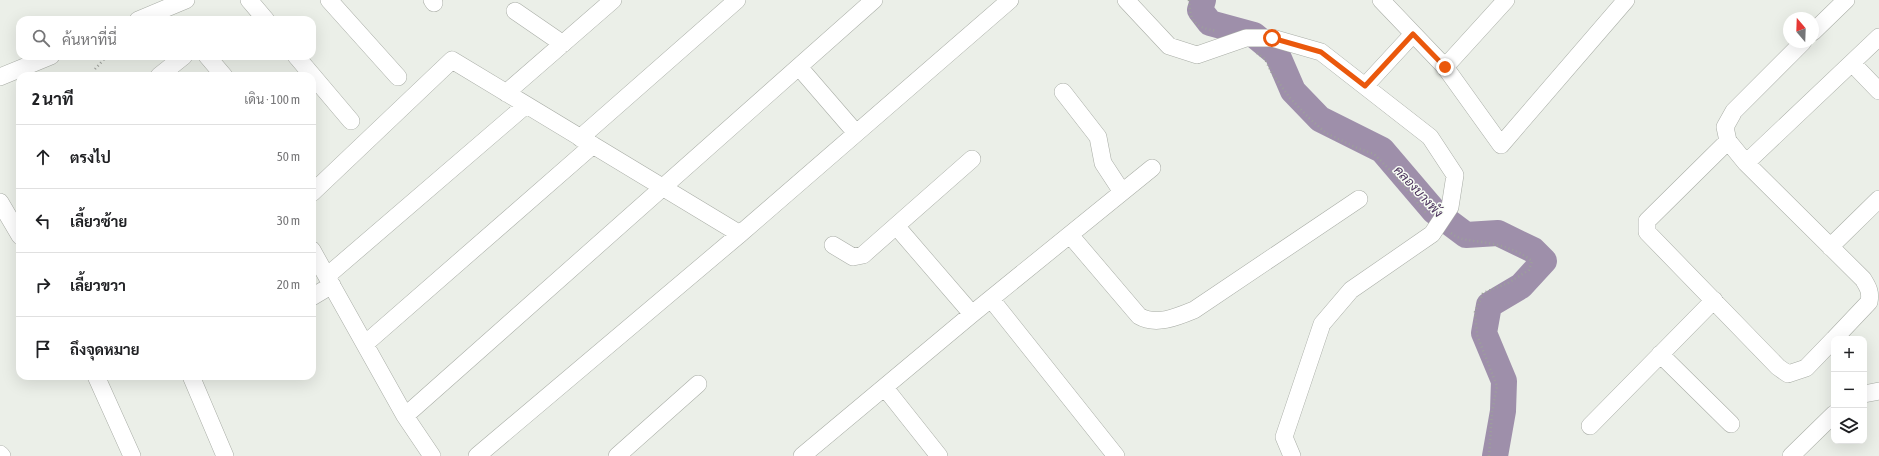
<!DOCTYPE html>
<html lang="th">
<meta charset="utf-8">
<style>
body{margin:0;font-family:"Asap Condensed",Sarabun,sans-serif;background:#f2f2f2;color:#202124}
.controls{position:absolute;right:12px;bottom:12px;display:grid;overflow:hidden;border-radius:8px;box-shadow:0 4px 16px #0002}
.controls button{width:36px;height:36px;display:grid;place-items:center;padding:0;border:0;border-bottom:1px solid #e0e0e0;background:#fff;color:#202124;font:20px sans-serif}
.compass{position:absolute;left:1783px;top:12px;width:36px;height:36px;border-radius:50%;background:#fff;box-shadow:0 4px 16px #0002;rotate:341deg}
.stop{position:absolute;width:12px;height:12px;margin:-9px;border:3px solid #ea580c;border-radius:50%;background:#fff}
.stop.end{background:#ea580c;border-color:#fff;box-shadow:0 1px 4px #0008}
.list{margin:0;padding:0;list-style:none}
h2{display:flex;justify-content:space-between;align-items:center;height:52px;margin:0;padding:0 16px;font-size:17px}
h2 small{font-size:13px;font-weight:400;color:#757577}
.list li{display:grid;grid-template-columns:26px 1fr auto;gap:12px;align-items:center;box-sizing:border-box;height:64px;padding:0 16px;border-top:1px solid #e0e0e0}
.list b{display:block;font-size:15px;white-space:nowrap}
.list em{font-size:13px;font-style:normal;color:#757577}
.icon{flex:none;width:22px;height:22px;fill:none;stroke:currentColor;stroke-width:2;stroke-linecap:round;stroke-linejoin:round}
.map{position:relative;flex:none;width:1879px;height:456px;overflow:hidden}
.search{position:absolute;background:#fff;box-shadow:0 4px 16px #0002;left:16px;top:16px;width:300px;height:44px;display:flex;align-items:center;gap:10px;box-sizing:border-box;padding:0 14px;border-radius:12px;color:#757577;font-size:15px}
.panel{position:absolute;background:#fff;box-shadow:0 4px 16px #0002;left:16px;top:72px;width:300px;height:308px;border-radius:12px}
.map>svg:first-child{display:block}
.lines{fill:none;stroke-linecap:round;stroke-linejoin:round}
.river{stroke:#9e8faa;stroke-width:26}
.minor-casing{stroke:#a9ada6;stroke-width:18}
.path{stroke:#9da09b;stroke-width:2.5;stroke-dasharray:1 3;stroke-linecap:butt}
.minor{stroke:#fff;stroke-width:17}
.route{stroke:#ea580c;stroke-width:5}
.labels{text-anchor:middle;stroke-width:3;stroke-linejoin:round;paint-order:stroke}
.water-label{font-size:13px;font-style:italic;fill:#4b335c;stroke:#f8fdf5}
</style>
<div class="map">
<svg width="1879" height="456" viewBox="0 0 1879 456">
<rect width="100%" height="100%" fill="#ebefe8"/>
<g class="lines">
<!-- river -->
<path class="river" d="M1203,0l-3,10 10,13 44,12 23,19 16,37 27,28 62,31 52,61 32,24 32,-2 35,17 11,11 -23,25 -32,19 -5,28 20,48 -1,30 -8,45"/>
<defs>
<path id="minor" d="M249,0l17,20
M329,0l69,77
M432,0l2,3
M1126,0l43,46 28,9 49,-17h26l49,14 109,85 25,38 -5,32 -18,27 -81,56 -29,34 -38,113 8,19
M1381,0l64,67 56,78 125,-145
M515,11l48,33
M138,20l48,-20
M1813,32l33,-32
M1803,42l-69,69 -9,16 3,14 18,22 117,116c5,8 8,13 6,23l-35,37
M207,56l17,20
M296,56l55,65
M1852,63l27,28
M799,67l57,66
M1445,67l61,-67
M159,76l25,-20
M0,77l51,-21
M1365,86l48,-52
M1063,92l35,45 5,26 19,29
M506,93l107,-93
M580,138l157,-138
M1728,141l-81,80v11l131,135 10,7 18,-6 28,-29
M1746,163l133,-126
M312,193l140,-133 288,174
M0,202l20,34
M897,227l75,87
M1070,235l69,81c17,10 38,1 55,-6l165,-111
M833,245l20,12 10,-2 109,-96
M1830,247l49,-48
M312,250l93,166 27,40
M327,276l199,-171
M312,297l20,-12
M991,299l125,157
M365,344l228,-199
M1660,354l71,70
M96,376l36,80
M191,376l34,80
M885,388l54,68
M1864,394l15,-3
M405,416l469,-416
M1590,426l124,-126
M0,454l2,2
M477,456l263,-222 270,-234
M617,456l81,-72
M802,456l170,-142 180,-146
M1791,456l43,-42"/>
</defs>
<!-- minor casing -->
<use href="#minor" class="minor-casing"/>
<!-- path -->
<path class="path" d="M1189,0c1,23 6,27 28,31
M1257,53l8,6 7,14 18,25 19,20 17,15 31,15 17,6 19,19 34,41
M95,69l12,-13
M1451,233c11,9 24,7 37,10 16,3 31,8 44,18l-3,9 -21,13 -25,10 -8,19 2,23 20,51 -5,26 -3,44"/>
<!-- minor -->
<use href="#minor" class="minor"/>
</g>
<g class="lines">
<!-- route -->
<path class="route" d="M1272,38l49,14 44,34 48,-52 32,33"/>
</g>
<g class="labels">
<!-- water labels -->
<g class="water-label">
<text transform="translate(1419 191) rotate(47)" y="5">คลองบางพัง</text>
</g>
</g>
</svg>
<div class="controls">
<button>+</button>
<button>−</button>
<button><svg class="icon" aria-label="layers" viewBox="0 0 24 24"><path d="M12 4l9 5-9 5-9-5zM3 14l9 5 9-5"/></svg></button>
</div>
<svg class="compass" viewBox="-18 -18 36 36"><path d="M0-13l5 13h-10z" fill="#e53935"/><path d="M0 13l5-13h-10z" fill="#757577"/></svg>
<div class="stop" style="left:1272px;top:38px"></div>
<div class="stop end" style="left:1445px;top:67px"></div>
<div class="search"><svg class="icon" aria-label="search" viewBox="0 0 24 24"><circle cx="10" cy="10" r="6"/><path d="M15 15l6 6"/></svg>ค้นหาที่นี่</div>
<section class="panel">
<h2>2 นาที<small>เดิน · 100 m</small></h2>
<ul class="list">
<li><svg class="icon" aria-label="ahead" viewBox="0 0 24 24"><path d="M12 20V5M6 11l6-6 6 6"/></svg><div><b>ตรงไป</b></div><em>50 m</em></li>
<li><svg class="icon" aria-label="left" viewBox="0 0 24 24"><path d="M17 20v-9H6M10 6l-5 5 5 5"/></svg><div><b>เลี้ยวซ้าย</b></div><em>30 m</em></li>
<li><svg class="icon" aria-label="right" viewBox="0 0 24 24"><path d="M7 20v-9h11M14 6l5 5-5 5"/></svg><div><b>เลี้ยวขวา</b></div><em>20 m</em></li>
<li><svg class="icon" aria-label="arrive" viewBox="0 0 24 24"><path d="M6 21V4h12l-3 4 3 4H6"/></svg><div><b>ถึงจุดหมาย</b></div></li>
</ul>
</section>
</div>
